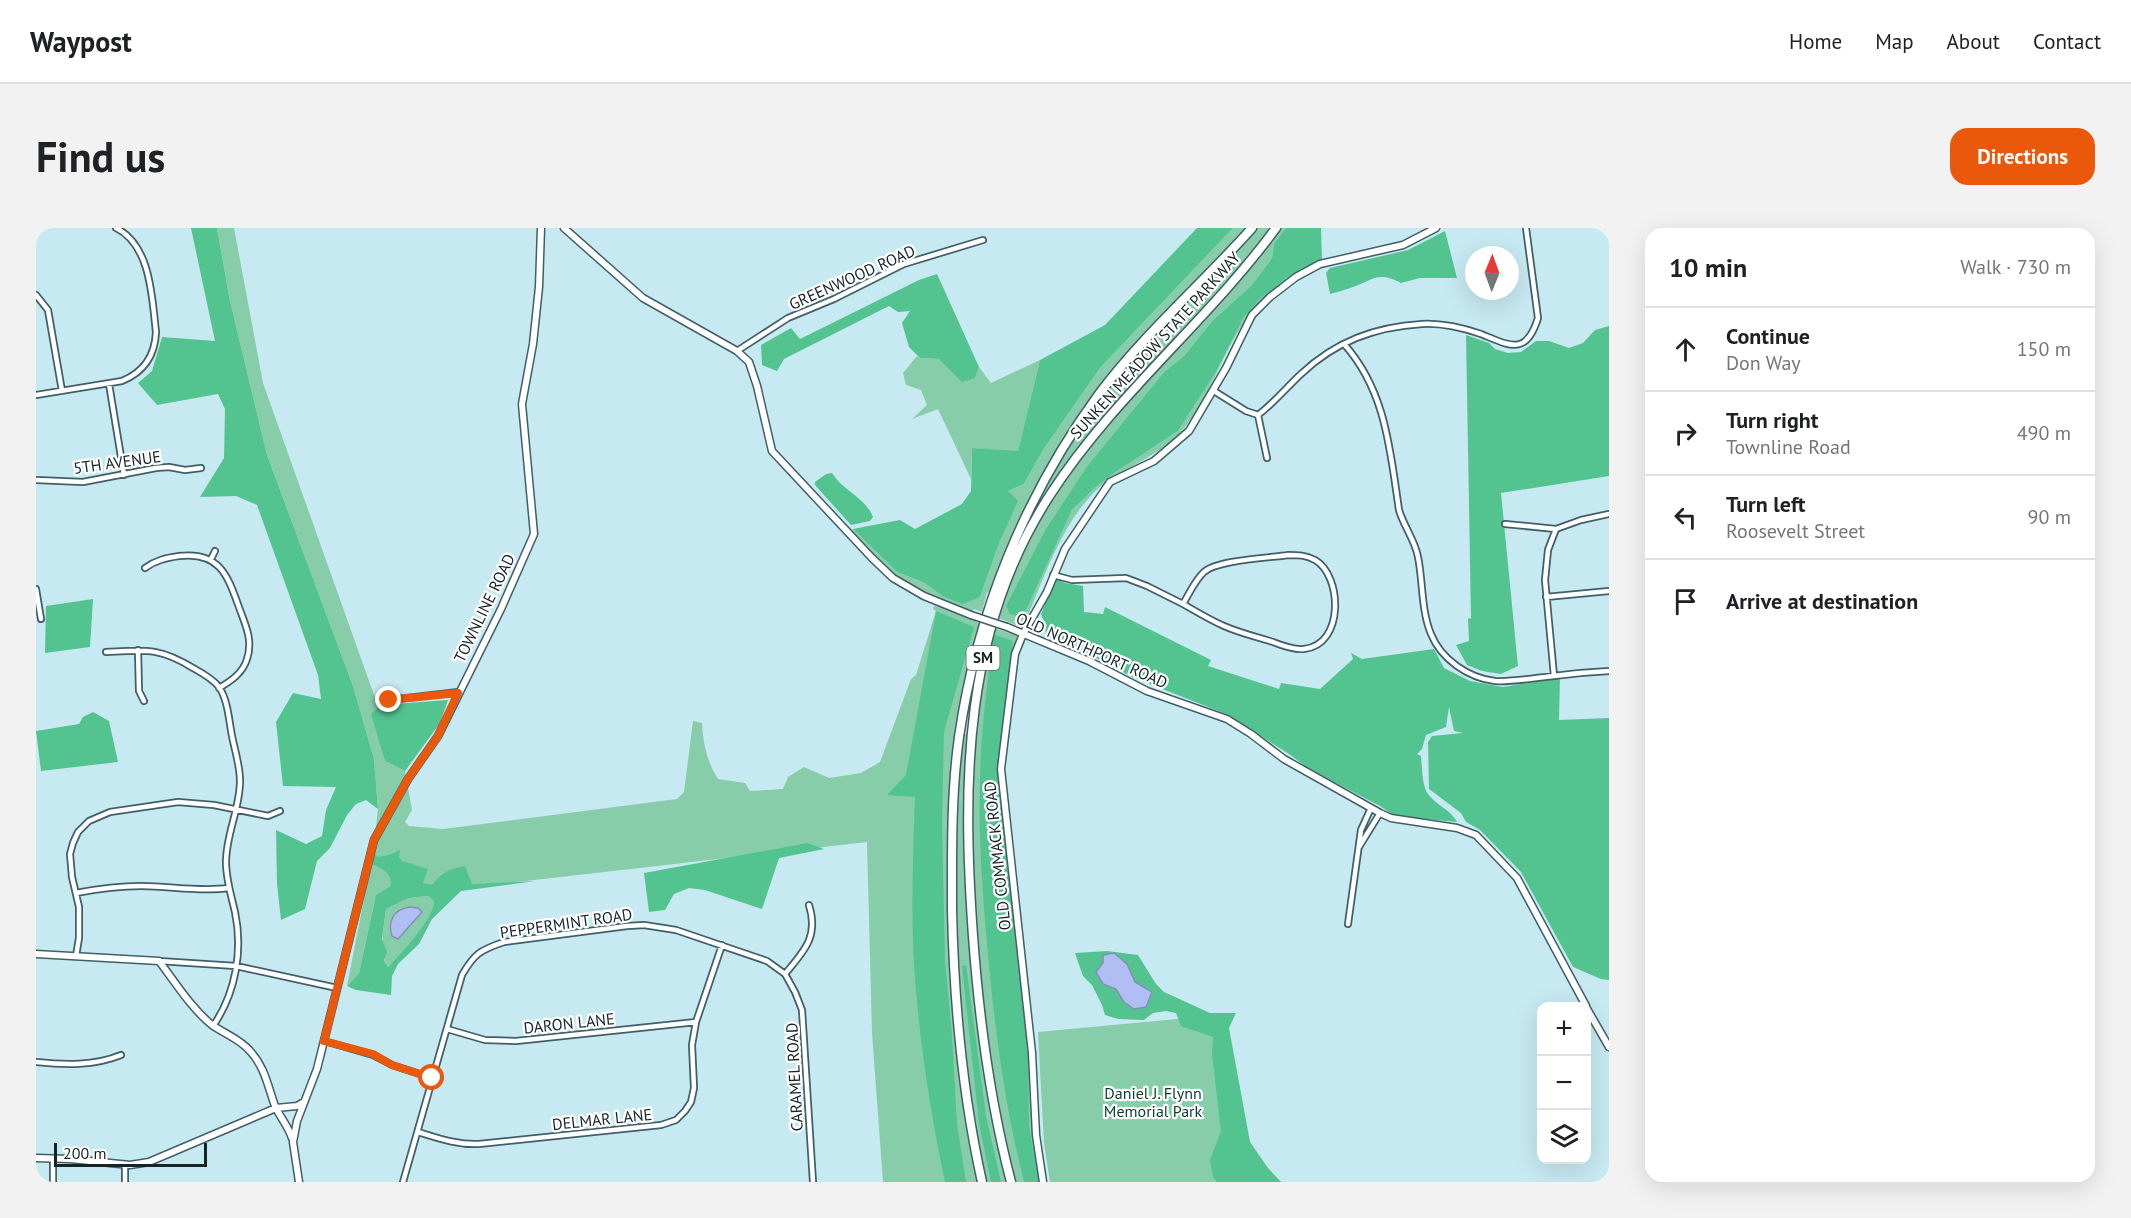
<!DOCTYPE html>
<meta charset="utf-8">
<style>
body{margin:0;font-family:"PT Sans",sans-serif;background:#f2f2f2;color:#202124}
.controls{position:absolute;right:18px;bottom:18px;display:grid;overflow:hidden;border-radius:12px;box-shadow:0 6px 24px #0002}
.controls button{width:54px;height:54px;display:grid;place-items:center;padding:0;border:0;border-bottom:2px solid #e0e0e0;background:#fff;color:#202124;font:30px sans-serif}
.compass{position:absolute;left:1429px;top:18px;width:54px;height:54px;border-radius:50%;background:#fff;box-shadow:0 6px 24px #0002;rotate:1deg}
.scale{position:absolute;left:18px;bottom:15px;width:153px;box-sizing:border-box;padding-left:6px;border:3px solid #172427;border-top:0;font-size:16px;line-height:21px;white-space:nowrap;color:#172427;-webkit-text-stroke:4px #fff;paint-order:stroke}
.stop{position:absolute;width:18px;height:18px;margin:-14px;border:4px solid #ea580c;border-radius:50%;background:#fff}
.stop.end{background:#ea580c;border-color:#fff;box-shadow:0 2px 6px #0008}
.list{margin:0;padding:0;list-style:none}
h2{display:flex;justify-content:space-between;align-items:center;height:78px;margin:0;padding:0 24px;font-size:26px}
h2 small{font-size:20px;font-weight:400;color:#757577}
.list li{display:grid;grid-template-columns:39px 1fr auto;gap:18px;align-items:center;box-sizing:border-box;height:84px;padding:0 24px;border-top:2px solid #e0e0e0}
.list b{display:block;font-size:22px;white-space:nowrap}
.list p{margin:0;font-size:20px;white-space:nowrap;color:#757577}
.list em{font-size:20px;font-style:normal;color:#757577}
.icon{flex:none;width:33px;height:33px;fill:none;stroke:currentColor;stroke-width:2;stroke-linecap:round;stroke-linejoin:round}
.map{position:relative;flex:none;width:1573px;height:954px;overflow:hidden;border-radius:18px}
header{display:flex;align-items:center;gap:36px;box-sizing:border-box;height:84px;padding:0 30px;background:#fff;border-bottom:2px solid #e0e0e0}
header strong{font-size:28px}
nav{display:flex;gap:33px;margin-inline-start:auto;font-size:21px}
.intro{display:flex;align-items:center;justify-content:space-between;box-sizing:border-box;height:144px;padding:0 36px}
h1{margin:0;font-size:42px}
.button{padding:15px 27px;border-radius:18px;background:#ea580c;color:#fff;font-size:21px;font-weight:700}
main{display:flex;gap:36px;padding:0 36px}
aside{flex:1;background:#fff;border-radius:18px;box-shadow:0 6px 24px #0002}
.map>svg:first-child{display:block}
.green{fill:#88cda9}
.forest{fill:#53c490;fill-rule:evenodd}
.water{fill:#b1bef4;stroke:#8390b6;stroke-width:1.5}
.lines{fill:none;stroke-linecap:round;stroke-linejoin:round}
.street-casing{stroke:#415f68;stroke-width:8}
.secondary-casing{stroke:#415f68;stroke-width:9}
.highway-casing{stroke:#415f68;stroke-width:11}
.street{stroke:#fff;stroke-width:4.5}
.secondary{stroke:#fff;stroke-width:6}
.highway{stroke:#fff;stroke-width:8}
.secondary-bridge-casing{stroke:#415f68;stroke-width:9;stroke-linecap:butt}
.secondary-bridge{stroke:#fff;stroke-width:6}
.route{stroke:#ea580c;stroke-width:8}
.labels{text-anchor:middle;stroke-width:4.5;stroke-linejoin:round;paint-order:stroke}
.shield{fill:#fff;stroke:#5d6668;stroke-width:1.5}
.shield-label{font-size:15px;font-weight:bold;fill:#172427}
.street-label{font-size:16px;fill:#172427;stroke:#fff}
.park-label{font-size:16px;fill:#0b3c28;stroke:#fff}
</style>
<header>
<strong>Waypost</strong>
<nav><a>Home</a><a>Map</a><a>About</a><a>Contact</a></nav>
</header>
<div class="intro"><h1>Find us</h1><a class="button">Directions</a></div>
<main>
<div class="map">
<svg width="1573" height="954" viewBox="0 0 1573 954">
<rect width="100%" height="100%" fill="#c7e9f2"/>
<!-- green -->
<path class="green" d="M181,0h17l29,155 111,312 6,10 -5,7 10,49 20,10 7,39 -7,12 4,4 34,3 234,-30 7,-7 9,-71 9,2c1,20 5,39 16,56l27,4 5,8 33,-2 5,-12 16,-10 25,11 32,-5 19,-11 31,-83 5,-4 20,-64 -3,-2 1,-3 10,2 36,15c-25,86 -32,172 -32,261 0,101 10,199 31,298h-96l-11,-149 -5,-191 -490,56 -3,6 -15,69 -12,13 26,-133 5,-44 -4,-50 -21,-73 -86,-231 -37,-154z
M1197,0h14l-140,152 -42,56 -34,61 -25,53 -16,43 -3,-1 -5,20 -8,-3 -1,2c-30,-10 -66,-24 -89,-45 -12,-11 -23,-23 -34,-35l3,-2 44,43 28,11 17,13 38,1 20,-56 8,-50 16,-7 19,-34 57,-82z
M1219,0h15l-43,56 -103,111 -50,58 -40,61 -4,-1 14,-28 39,-64 26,-33 27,-32z
M1243,0h7l-12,15 -2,15 -20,27 -39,35 -29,36 -20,16 -76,93 -78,149 12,4 50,-108 25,-24 19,-14 62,-41 38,-59 28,-55 16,-18 27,-21c-14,13 -30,26 -41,42 -24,33 -35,75 -61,107 -21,26 -55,38 -81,57 -40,30 -61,97 -80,141l-3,2 -25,-10 32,-76 23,-42 35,-50 147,-162z
M881,128l3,2 19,1 36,19 4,-11 12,16 49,-23 -22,92 -46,-4 -1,31 -33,-70 -26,10 15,-14 -6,-15 -15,-5 -3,-12z
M958,400l23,8 -9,53 -10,88 31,266 12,139h-26c-25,-95 -37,-194 -42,-292 -3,-67 -4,-134 6,-200 3,-21 10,-42 15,-62z
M927,506h4l-3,68 1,53 2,58 9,101 32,168h-23c-29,-148 -37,-298 -22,-448z
M392,668l6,5c0,19 -33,52 -46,66 -10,-17 -4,-39 -2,-58l23,-11z
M1162,789l24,7 25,158h-197l-6,-39 -6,-111z"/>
<!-- forest -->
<path class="forest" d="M155,0h26l13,73 37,154 86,231 21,73 4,50 -12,-9 -10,4 -9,11 -17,33 -13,13 -12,48 -24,11 -4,-36 -1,-54 30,14 16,-8 4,-26 10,-23 -53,-1 -7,-64 17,-29 28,6 -3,-24 -61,-170 -21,-9 -36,1 24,-39 1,-49 -7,-15 -61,11 -19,-22 14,-12 10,-34 53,4z
M1161,0h36l-133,140 -57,82 -19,34 -16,7 10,10 -18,40 -20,56 -17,7 -21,-8 -17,-13 -28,-11 -44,-43 47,-9 15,9 47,-25 9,-13 1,-43 46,3 22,-91 65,-35z
M1250,0h35l1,32 -35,18 -27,21 -16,18 -28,55 -38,59 -62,41 -19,14 -25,24 -50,109 -12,-5 -4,-8 40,-77 42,-64 76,-93 20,-16 29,-36 39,-35 20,-27 2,-15z
M1409,3l12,47h-37l-19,5c-22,-12 -27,-4 -48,4 -8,3 -16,5 -23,7l-4,-21 4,-5 78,-18z
M901,46l42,93 -4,11 -13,4 -23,-23 -19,-1 -11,-11 -7,-24 8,-12 -12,1 -9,-6 -105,53 -7,12 -15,-6 -1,-20 30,-17 9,11 119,-59z
M1573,98v150l-108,17 17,173 -17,8 -19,-3 -15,-6 -11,-20 13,-4 -1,-23 3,1 -5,-284 23,8 6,6 13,4 13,-1 15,-11h13l20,7 14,-5 12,-13z
M796,245c11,18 34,25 41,44l-3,4 -19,4 -36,-40v-3l11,-8z
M1020,350l9,5 18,3 1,26 19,2 2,-7 106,53 -3,6 71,23 2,-6 39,6 33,-30 -2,-6 11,6 72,-10 10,19 26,13 33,6 57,-9 -1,42 50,-2v262l-8,-1 -28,-12 -52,-95 -41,-42 -14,-8 -5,-9 -32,-24 -1,-47 4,-6 31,-3 -9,-2 -5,-24 -3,20 -20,8 -4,14 -5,5 4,2c1,11 1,30 7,38 9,12 22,15 29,28l-62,-6 -15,-10 -71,-37 -20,-15 -63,-40 -94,-37 -49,-26 -37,-15 -1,-12 -4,-10z
M57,371l-3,48 -45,6 1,-47z
M900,383l38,16 -30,105 -2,91 3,138 7,74 5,89 9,58h-21c-15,-71 -26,-144 -31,-217 -3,-56 -1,-112 1,-168l-28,-2 19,-20z
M957,406l20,7 -16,135 31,278 1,72 10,56h-15c-20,-79 -30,-158 -37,-239 -5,-56 -9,-112 -7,-168 1,-47 8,-94 13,-141z
M412,472l-8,23 -35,48 -20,-10 -14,-47 9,-9z
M57,484l16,9 9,41 -77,9 -5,-40 43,-7 4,-7z
M772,615l16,6 -45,9 -17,51 -57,-19 -16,-2 -15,6 -9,16 -16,2 -5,-39z
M364,622l-1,7 3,4 26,8 -5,14 9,2c10,-13 18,-16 33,-19l7,18 63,-3 -74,10 -29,28 -13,25 -21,20 -6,12 -1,19 -35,-5 -9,-4 12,-13 17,-78 15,-9c0,-14 -7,-16 -19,-22l1,-11 5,4 11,-2zM392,668l6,5c0,18 -33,52 -46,66l-4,-7 3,-8 -5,-13 4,-30 23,-11z
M1071,723l31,4 18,29 8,8 46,21h26l-7,15 21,114 18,26 13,14h-64l-4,-5 -3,-17 11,-29 -9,-77 1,-17 -32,-11 -5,-13 -10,-2 -13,2 -9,7 -26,-1 -13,-4 -3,-10 -10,-20 -9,-9 -8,-23zM1067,735l24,1 8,18 17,10 -28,10 -8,-13 -13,-5 -7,-12z
M930,737l20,151 15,66h-10l-12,-59 -17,-157z"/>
<!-- water -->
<path class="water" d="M374,679l8,1 4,4 -24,27 -6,-3c-5,-15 2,-27 18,-29z
M1078,725l13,11 8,18 17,10 -6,15 -12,2 -10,-7 -8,-13 -13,-5 -7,-12 7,-9v-8z"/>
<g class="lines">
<defs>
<path id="street" d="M0,67l12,15 14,81
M1308,116c42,47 46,106 55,166 5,17 16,30 19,47 5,24 3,53 13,77 10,25 37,44 64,47 16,1 33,-2 50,-4 21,-3 42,-5 64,-6
M701,123l51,-33 46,-19 70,-35 79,-24
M73,156l15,91
M1178,163l32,20 12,4c16,-12 28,-27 43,-41 35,-33 74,-47 121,-50 19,-1 41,4 59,10 28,11 45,23 57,-16l-12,-90
M0,167l86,-14c22,-9 33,-25 34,-49 -4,-34 -5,-87 -40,-104
M1222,187l9,43
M0,252l47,2 73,-14 13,-1 16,3 16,-2
M1469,296l51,5
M1252,327c10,0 18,0 27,5 27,15 30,85 -11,89 -10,1 -21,-3 -31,-7 -16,-5 -33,-9 -49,-16 -14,-6 -27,-14 -41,-22 6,-10 12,-24 21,-32 13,-12 65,-14 84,-17z
M175,331l4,-8
M109,340c11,-8 21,-10 34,-12 42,-5 49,21 61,54 6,16 13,31 7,49 -4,14 -16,22 -28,29
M1017,347l19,5 54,-2 21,8 36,18
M0,361l5,30
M1510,369l63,-6
M102,422l1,41 5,10
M70,424c39,-2 53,-5 87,16 9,5 20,11 26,19 9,13 10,34 13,49 3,15 8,30 8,45 0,28 -14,53 -14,81 0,17 5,33 9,50 8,38 1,81 -22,114
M1518,448l-9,-96 3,-30 8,-21 25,-9 28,-6
M353,472l69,-8
M1323,619l21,-34
M40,665c21,-4 43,-7 65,-7 30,0 57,6 88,2
M1312,696l13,-94 10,-22
M40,728l3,-18v-31l-7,-30 -2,-23 3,-11 5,-11 11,-11 21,-9 68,-10 36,3 54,11 12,-5
M123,733l77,5 101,22
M749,746c19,-23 34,-37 24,-69
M411,801l38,11 31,1 180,-19
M288,813l49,14 19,10 40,13
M0,834c29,3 58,4 85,-7
M382,904c20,6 39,13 61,12l182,-19 15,-5 9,-9 6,-9 3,-14 -2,-43 4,-23 26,-77
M17,954v-24
M89,954v-17
M367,954l59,-207c12,-21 18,-25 42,-33l123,-16 17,-1 32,5 91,31 18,13 10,18 7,18 11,172"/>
<path id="secondary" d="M528,0l79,70 94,53 12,11 8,24 15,65 100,107 21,20 31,18 47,19
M971,399l82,34 58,30 80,28 24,15 33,25 96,54 11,5 66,10 19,7 41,43 69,128
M0,726l123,7c16,21 32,47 53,64 13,9 28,14 38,26 15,16 18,36 25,55 5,11 13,20 17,32
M1550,779l23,40
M0,930l34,1 60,6 19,-3 127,-54 21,-2 7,-4
M263,954l-6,-40 4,-21 20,-52 57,-229 34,-61 30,-43 63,-127 33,-75 -12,-130 11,-60 6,-57 2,-59
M1007,954l-7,-47 -4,-82 -31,-284 14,-115 8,-20 24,-42 18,-43 45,-67 44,-21 35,-30 37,-63 26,-53 18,-18 26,-20 24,-13 83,-19 33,-17"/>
<path id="highway" d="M946,954c-20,-90 -28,-180 -30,-272 0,-57 -1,-116 7,-173 18,-124 66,-242 140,-343 45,-60 103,-110 153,-166
M975,954c-21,-80 -32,-164 -38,-246 -11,-154 -10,-307 77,-441 64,-99 157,-173 226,-267"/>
</defs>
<!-- street casing -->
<use href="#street" class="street-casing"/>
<!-- secondary casing -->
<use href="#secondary" class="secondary-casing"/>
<!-- highway casing -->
<use href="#highway" class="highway-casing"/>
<!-- street -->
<use href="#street" class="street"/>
<!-- secondary -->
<use href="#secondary" class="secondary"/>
<!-- highway -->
<use href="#highway" class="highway"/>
<defs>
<path id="secondary-bridge" d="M935,387l36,12"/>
</defs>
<!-- secondary-bridge casing -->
<use href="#secondary-bridge" class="secondary-bridge-casing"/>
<!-- secondary-bridge -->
<use href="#secondary-bridge" class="secondary-bridge"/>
</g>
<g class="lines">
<!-- route -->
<path class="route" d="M353,472l69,-7 -20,43 -30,43 -34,61 -50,201 49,13 19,11 40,13"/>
</g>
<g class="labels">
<!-- shield labels -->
<rect class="shield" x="930.5" y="418" width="33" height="24" rx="4.5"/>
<g class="shield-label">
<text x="947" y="435">SM</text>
</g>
<!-- street labels -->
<g class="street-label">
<text transform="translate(816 49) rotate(-24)" y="6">GREENWOOD ROAD</text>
<text transform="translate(1119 117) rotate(-48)" y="6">SUNKEN MEADOW STATE PARKWAY</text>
<text transform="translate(81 234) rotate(-8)" y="6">5TH AVENUE</text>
<text transform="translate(448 380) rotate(-64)" y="6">TOWNLINE ROAD</text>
<text transform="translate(1056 422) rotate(24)" y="6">OLD NORTHPORT ROAD</text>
<text transform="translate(961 628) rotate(-96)" y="6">OLD COMMACK ROAD</text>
<text transform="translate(530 695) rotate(-8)" y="6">PEPPERMINT ROAD</text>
<text transform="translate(533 795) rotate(-6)" y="6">DARON LANE</text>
<text transform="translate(758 849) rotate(-93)" y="6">CARAMEL ROAD</text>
<text transform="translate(566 891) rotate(-6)" y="6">DELMAR LANE</text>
</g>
<!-- park labels -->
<g class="park-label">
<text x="1117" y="871">Daniel J. Flynn<tspan x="1117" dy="18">Memorial Park</tspan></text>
</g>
</g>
</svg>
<div class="controls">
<button>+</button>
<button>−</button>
<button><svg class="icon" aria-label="layers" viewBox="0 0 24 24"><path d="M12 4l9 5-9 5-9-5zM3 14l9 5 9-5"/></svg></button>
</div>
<svg class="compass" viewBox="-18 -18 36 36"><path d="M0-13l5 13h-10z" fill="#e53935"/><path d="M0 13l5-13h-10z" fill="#757577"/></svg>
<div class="scale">200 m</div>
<div class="stop" style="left:396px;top:850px"></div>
<div class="stop end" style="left:353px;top:472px"></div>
</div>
<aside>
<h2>10 min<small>Walk · 730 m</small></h2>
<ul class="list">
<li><svg class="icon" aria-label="ahead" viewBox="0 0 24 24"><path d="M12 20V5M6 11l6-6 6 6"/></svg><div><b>Continue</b><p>Don Way</p></div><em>150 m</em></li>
<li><svg class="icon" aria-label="right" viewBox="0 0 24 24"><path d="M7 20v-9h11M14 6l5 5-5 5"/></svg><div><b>Turn right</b><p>Townline Road</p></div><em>490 m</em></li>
<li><svg class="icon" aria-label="left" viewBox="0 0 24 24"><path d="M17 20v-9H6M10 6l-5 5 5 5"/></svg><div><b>Turn left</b><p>Roosevelt Street</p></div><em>90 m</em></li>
<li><svg class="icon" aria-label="arrive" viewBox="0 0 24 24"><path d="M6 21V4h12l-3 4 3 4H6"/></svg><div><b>Arrive at destination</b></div></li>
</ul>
</aside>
</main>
